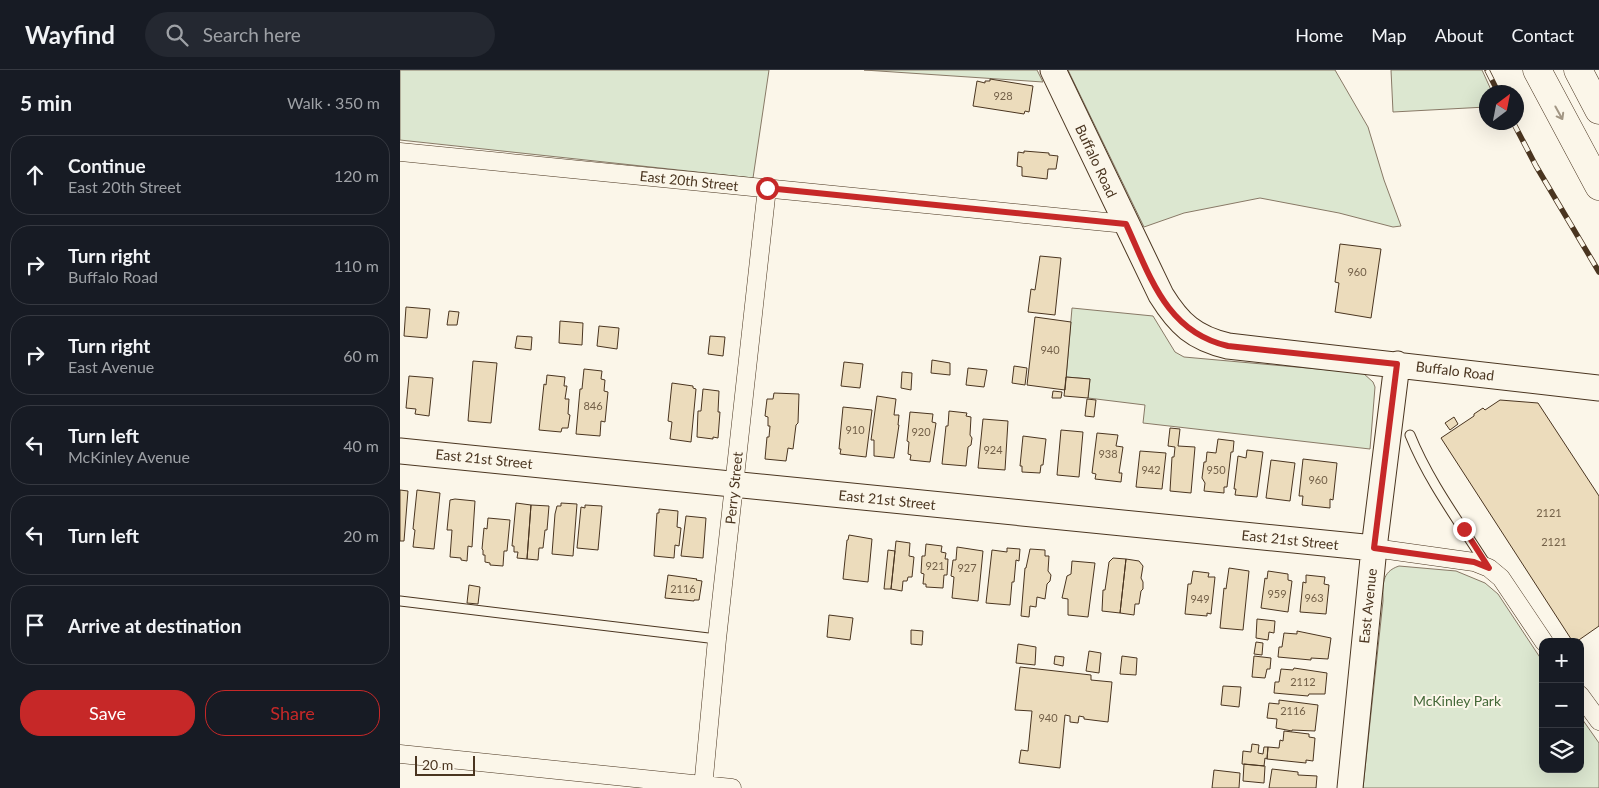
<!DOCTYPE html>
<meta charset="utf-8">
<style>
body{margin:0;font-family:Lato,sans-serif;background:#242831;color:#f1f3f6}
.controls{position:absolute;right:15px;bottom:15px;display:grid;overflow:hidden;border-radius:10px;box-shadow:0 5px 20px #0002}
.controls button{width:45px;height:45px;display:grid;place-items:center;padding:0;border:0;border-bottom:1px solid #363941;background:#171b24;color:#f1f3f6;font:25px sans-serif}
.compass{position:absolute;left:1079px;top:15px;width:45px;height:45px;border-radius:50%;background:#171b24;box-shadow:0 5px 20px #0002;rotate:32deg}
.scale{position:absolute;left:15px;bottom:12px;width:60px;box-sizing:border-box;padding-left:5px;border:2px solid #4a3520;border-top:0;font-size:14px;line-height:18px;white-space:nowrap;color:#4a3520;-webkit-text-stroke:4px #fbf6e9;paint-order:stroke}
.stop{position:absolute;width:15px;height:15px;margin:-11px;border:4px solid #c62828;border-radius:50%;background:#fff}
.stop.end{background:#c62828;border-color:#fff;box-shadow:0 1px 5px #0008}
.list{margin:0;padding:0;list-style:none}
h2{display:flex;justify-content:space-between;align-items:center;height:65px;margin:0;padding:0 20px;font-size:21px}
h2 small{font-size:16px;font-weight:400;color:#9ea1a6}
.list li{display:grid;grid-template-columns:32px 1fr auto;gap:15px;align-items:center;box-sizing:border-box;height:80px;margin:0 10px 10px;padding:0 10px;border:1px solid #363941;border-radius:20px}
.list b{display:block;font-size:19px;white-space:nowrap}
.list p{margin:0;font-size:16px;white-space:nowrap;color:#9ea1a6}
.list em{font-size:16px;font-style:normal;color:#9ea1a6}
.actions{display:flex;gap:10px;padding:15px 20px}
.actions a{flex:1;padding:11px 0;border:1px solid #c62828;border-radius:20px;text-align:center;font-size:18px;color:#c62828}
.actions .main{background:#c62828;color:#fff}
.icon{flex:none;width:28px;height:28px;fill:none;stroke:currentColor;stroke-width:2;stroke-linecap:round;stroke-linejoin:round}
.map{position:relative;flex:none;width:1199px;height:718px;overflow:hidden}
header{display:flex;align-items:center;gap:30px;box-sizing:border-box;height:70px;padding:0 25px;background:#171b24;border-bottom:1px solid #363941}
header strong{font-size:24px}
nav{display:flex;gap:28px;margin-inline-start:auto;font-size:18px}
.search{width:350px;height:45px;background:#242831;display:flex;align-items:center;gap:12px;box-sizing:border-box;padding:0 18px;border-radius:28px;color:#9ea1a6;font-size:19px}
main{display:flex}
aside{flex:1;background:#171b24}
.map>svg:first-child{display:block}
.green{fill:#dce7d0;stroke:#887966}
.building{fill:#ecdcbc;stroke:#4a3520}
.lines{fill:none;stroke-linecap:round;stroke-linejoin:round}
.lane-casing{stroke:#4a3520;stroke-width:11}
.street-casing{stroke:#4a3520;stroke-width:19}
.secondary-casing{stroke:#4a3520;stroke-width:27}
.highway-casing{stroke:#4a3520;stroke-width:29}
.lane{stroke:#fbf6e9;stroke-width:9}
.street{stroke:#fbf6e9;stroke-width:18}
.secondary{stroke:#fbf6e9;stroke-width:25}
.highway{stroke:#fbf6e9;stroke-width:28}
.rail-casing{stroke:#4a3520;stroke-width:5.5}
.rail{stroke:#fbf6e9;stroke-width:4;stroke-dasharray:11;stroke-linecap:butt}
.oneway{stroke:#a29684}
.route{stroke:#c62828;stroke-width:6}
.labels{text-anchor:middle;stroke-width:4;stroke-linejoin:round;paint-order:stroke}
.number-label{font-size:11px;fill:#725f47}
.street-label{font-size:14px;fill:#4a3520;stroke:#fbf6e9}
.park-label{font-size:14px;fill:#436837;stroke:#fbf6e9}
</style>
<header>
<strong>Wayfind</strong>
<div class="search"><svg class="icon" aria-label="search" viewBox="0 0 24 24"><circle cx="10" cy="10" r="6"/><path d="M15 15l6 6"/></svg>Search here</div>
<nav><a>Home</a><a>Map</a><a>About</a><a>Contact</a></nav>
</header>
<main>
<aside>
<h2>5 min<small>Walk · 350 m</small></h2>
<ul class="list">
<li><svg class="icon" aria-label="ahead" viewBox="0 0 24 24"><path d="M12 20V5M6 11l6-6 6 6"/></svg><div><b>Continue</b><p>East 20th Street</p></div><em>120 m</em></li>
<li><svg class="icon" aria-label="right" viewBox="0 0 24 24"><path d="M7 20v-9h11M14 6l5 5-5 5"/></svg><div><b>Turn right</b><p>Buffalo Road</p></div><em>110 m</em></li>
<li><svg class="icon" aria-label="right" viewBox="0 0 24 24"><path d="M7 20v-9h11M14 6l5 5-5 5"/></svg><div><b>Turn right</b><p>East Avenue</p></div><em>60 m</em></li>
<li><svg class="icon" aria-label="left" viewBox="0 0 24 24"><path d="M17 20v-9H6M10 6l-5 5 5 5"/></svg><div><b>Turn left</b><p>McKinley Avenue</p></div><em>40 m</em></li>
<li><svg class="icon" aria-label="left" viewBox="0 0 24 24"><path d="M17 20v-9H6M10 6l-5 5 5 5"/></svg><div><b>Turn left</b></div><em>20 m</em></li>
<li><svg class="icon" aria-label="arrive" viewBox="0 0 24 24"><path d="M6 21V4h12l-3 4 3 4H6"/></svg><div><b>Arrive at destination</b></div></li>
</ul>
<div class="actions"><a class="main">Save</a><a>Share</a></div>
</aside>
<div class="map">
<svg width="1199" height="718" viewBox="0 0 1199 718">
<rect width="100%" height="100%" fill="#fbf6e9"/>
<!-- green -->
<path class="green" d="M0,0h369l-16,108 -353,-38z
M464,0h173l6,12z
M668,0h267l33,57 16,53 17,46 -8,1 -54,-14 -79,-15 -76,15 -40,14z
M991,0h91l10,22h-6v15l-93,5z
M672,238l81,8 22,36 9,5 179,16 10,9 2,5 -5,62 -227,-26 2,-18 -57,-7 2,-19 -24,-2z
M999,496l57,5 29,12 13,11 45,68v107h37v-53l19,27v45h-236l20,-187c0,-16 -2,-29 16,-35z"/>
<!-- building -->
<path class="building" d="M590,9l43,7 -4,26 -4,-1 -1,3 -51,-8 4,-25 8,2v-2h5z
M624,81l25,2v2l9,1 -2,13h-8l-1,10 -25,-3v-9l-5,-1 1,-14 6,1z
M940,174l41,5 -10,69 -36,-6 4,-29 -4,-1z
M640,186l21,2 -6,57 -27,-3 3,-23 4,1z
M6,237l24,2 -3,29 -23,-2z
M49,241l10,1 -2,13h-10z
M635,247l36,5 -6,68 -38,-5z
M160,251l23,2 -1,22 -23,-2z
M199,256l20,2 -2,21 -20,-3z
M117,266l15,1 -1,13 -16,-2z
M310,266l15,1 -2,19 -15,-2z
M532,290l18,3v12l-19,-2z
M73,291l24,2 -6,60 -23,-2z
M444,292l19,2 -3,24 -19,-2z
M614,296l13,2 -2,17 -13,-2z
M568,298l19,2 -3,17 -18,-2z
M184,299l18,2 -1,8 4,1 -1,11 4,1 -3,30 -4,-1 -1,15 -24,-2 4,-45h2z
M502,302l10,1 -1,17 -10,-2z
M147,305l18,2 -1,9h3l-2,13h4l-1,15 2,1 -2,13h-6l-1,4 -22,-2 5,-46 2,1z
M9,306l24,2 -4,38 -14,-2 1,-5 -10,-1z
M666,307l24,2 -2,19 -24,-2z
M272,313l21,3v2l3,1 -5,53 -21,-3 2,-17 -4,-1z
M303,319l16,2 -1,21h2l-2,26 -5,-1v2l-16,-2 1,-26h3z
M653,321l9,1 -1,6h-9z
M374,323l25,1 -1,29 -2,2 -3,24 -5,-1 -2,13 -21,-2 2,-22h2l1,-11h-2v-9l-3,-1 2,-17h6z
M477,326l19,3 -2,16h5l-1,10h1l-5,33 -20,-2v-16h-3z
M687,329l9,1 -2,17 -9,-1z
M1100,330l38,3 61,93v130l-23,16h-3l-132,-204 33,-22v-2l9,-6 2,2z
M443,337l29,3 -6,47 -26,-3 1,-5h-2z
M549,341l18,2 -1,3 5,1 -1,18 2,3 -1,7 -3,2 -2,19 -24,-2 4,-38h2z
M510,342l23,2 -1,8 4,1 -6,39 -20,-2 1,-5 -3,-1 1,-12 -2,-1z
M1054,347l4,7 -8,6 -5,-7z
M583,349l25,2 -3,49 -27,-2z
M770,358l10,1 -2,17 17,1 -4,46 -21,-2 2,-34h2l1,-10 -7,-1z
M661,360l22,2 -4,45 -22,-2z
M697,363l21,2 -2,11 7,1 -4,26h3l-1,9 -26,-3 1,-5 -4,-1z
M623,366l23,3 -3,26h-2l-1,8 -18,-1v-6h-2z
M818,369l16,2 -1,11h-2l-4,35h-3v6l-20,-2 1,-8 -3,-5 2,-16h2l1,-10 9,1z
M847,380l16,2 -6,45 -22,-2 1,-6h-2l4,-33 8,2z
M740,381l26,2 -4,36 -26,-2z
M903,389l34,4 -4,37 -3,-1v9l-28,-3 1,-9h-4z
M871,390l24,3 -5,38 -24,-3z
M0,420l8,1 -4,50h-4z
M17,420l23,3 -6,56 -21,-2 2,-17 -2,-1z
M55,429l20,2 -3,46 -4,-1 -1,15 -6,-1v-2l-11,-1 2,-27h-5l3,-30z
M116,433l15,2 -4,54 -10,-1 1,-6h-4v-6h-2z
M161,433l16,1 -4,52 -21,-2 3,-40 2,-8h4z
M131,435l18,1 -2,24h-2l-2,18h-4l-1,12 -11,-1z
M185,435l17,1 -4,44 -21,-2 4,-41 4,1z
M259,439l19,2 -1,16 4,1 -2,18 -4,-1 -1,13 -20,-2 3,-43h2z
M286,446l20,2 -3,40 -22,-2z
M88,448l22,2 -3,31h-3l-1,15 -13,-1v-2l-5,-1v-7h-2v-5l-1,-1 2,-21 3,1z
M449,465l23,4 -4,43 -25,-3 4,-39h1z
M496,471l14,2 -1,13 5,1 -2,20h-4l-1,4h-4l-1,10 -11,-2z
M526,474l16,2 -1,6 5,1 -1,6h3l-1,16h-3l-1,13 -17,-1v-3h-3l1,-10 -3,-1 1,-17h3z
M557,477l26,4 -5,50 -26,-3 2,-21 -3,-1 2,-16h3z
M607,478l13,1 -1,12 -3,-1 -2,22h-2l-2,23 -24,-2 6,-53 15,2z
M630,479l15,1v6h4l-1,15 3,4 -1,6 -3,3 -2,15 -8,-2 -1,10 -6,-1 -1,11 -8,-1 4,-48h1z
M488,480l7,1 -4,38h-7z
M713,488l13,1 -6,54 -18,-2 1,-21h2l4,-28z
M726,489l13,2 4,5 -2,12 2,4v7l-2,2 -2,13h-4l-1,11 -14,-2z
M672,491l23,2 -7,54 -20,-2v-16l-6,-1 5,-22 4,-2z
M829,498l20,3 -6,59 -23,-2 4,-40 2,1z
M793,501l16,2 -1,4h7l-4,37 -4,-1v3l-22,-2 3,-30h3z
M868,501l20,3v6l4,1 -4,31 -27,-4 4,-30 2,1z
M268,505l29,4 -1,1 6,1 -3,19h-5v1l-29,-3z
M906,505l19,2 -1,7 5,1 -3,29 -26,-2 3,-30 3,1z
M69,515l11,2 -2,17 -11,-1z
M429,545l24,3 -3,22 -23,-3z
M857,549l18,2 -1,12 -5,-1 -1,8 -12,-2z
M511,560l12,1 -1,14 -11,-1z
M897,561l34,7 -3,21 -17,-1v2l-33,-3 1,-10h3l2,-14 13,1z
M856,572l7,1 -1,12 -8,-1z
M618,574l18,3 -1,18 -19,-2z
M689,581l12,2 -2,20 -13,-2z
M655,586l9,1 -1,9 -9,-2z
M722,586l15,2 -1,17 -16,-1z
M854,586l17,2 -1,11h-3l-2,9 -13,-1z
M620,597l71,8v5l21,2 -4,40 -24,-3v-2l-5,-1 -1,7 -8,-1v-6l-5,-1 -5,53 -41,-5 2,-13 7,1 4,-40 -17,-1z
M894,598l33,5 -2,21h-16l-1,2 -34,-3 1,-11h4l2,-13 12,1z
M823,616l18,1 -2,20 -18,-2z
M879,630l39,5 -3,26 -23,-1v1l-16,-3 1,-9 -10,-1 2,-15 10,1z
M884,661l25,3v3l6,1 -2,23 -7,-1v3l-39,-4 1,-12 11,1 1,-8 3,1z
M852,674l7,1 -1,8 5,1 1,-7h4l-1,12 -2,-1 -1,8 -22,-2 1,-13 8,1z
M844,694l21,2 -1,17 -21,-2z
M872,699l26,3v3l19,1 -1,12h-47z
M814,700l26,3 -1,15h-27z"/>
<g class="lines">
<defs>
<path id="lane" d="M1010,365c19,47 50,88 77,131
M0,531l317,38"/>
<path id="street" d="M0,82l726,72
M974,478l100,14 15,6 12,10 43,64
M1180,625l19,26
M0,684l332,34
M303,718l14,-149 50,-451"/>
<path id="secondary" d="M653,0l108,225c18,29 33,43 67,51l371,42
M0,381l974,97
M950,718l24,-240 23,-184"/>
<path id="highway" d="M1137,0l62,116
M1178,0l21,40"/>
</defs>
<!-- lane casing -->
<use href="#lane" class="lane-casing"/>
<!-- street casing -->
<use href="#street" class="street-casing"/>
<!-- secondary casing -->
<use href="#secondary" class="secondary-casing"/>
<!-- highway casing -->
<use href="#highway" class="highway-casing"/>
<!-- lane -->
<use href="#lane" class="lane"/>
<!-- street -->
<use href="#street" class="street"/>
<!-- secondary -->
<use href="#secondary" class="secondary"/>
<!-- highway -->
<use href="#highway" class="highway"/>
<defs>
<path id="rail" d="M1087,0l11,22
M1113,52l23,44 63,106"/>
</defs>
<!-- rail casing -->
<use href="#rail" class="rail-casing"/>
<!-- rail -->
<use href="#rail" class="rail"/>
</g>
<!-- one-way arrows -->
<defs><path id="oneway-shaft" d="M-6 0H5M1.5-3L5.5 0L1.5 3" fill="none" stroke-width="1.6" stroke-linecap="round" stroke-linejoin="round" transform="scale(1.25)"/></defs>
<use class="oneway" href="#oneway-shaft" transform="translate(1159 43) rotate(61)"/>
<g class="lines">
<!-- route -->
<path class="route" d="M367,118l359,36c24,52 40,108 102,122l169,18 -23,184 100,14 15,6 -25,-39"/>
</g>
<g class="labels">
<!-- number labels -->
<g class="number-label">
<text x="603" y="30">928</text>
<text x="957" y="206">960</text>
<text x="650" y="284">940</text>
<text x="193" y="340">846</text>
<text x="455" y="364">910</text>
<text x="521" y="366">920</text>
<text x="593" y="384">924</text>
<text x="708" y="388">938</text>
<text x="751" y="404">942</text>
<text x="816" y="404">950</text>
<text x="918" y="414">960</text>
<text x="1149" y="447">2121</text>
<text x="1154" y="476">2121</text>
<text x="535" y="500">921</text>
<text x="567" y="502">927</text>
<text x="283" y="523">2116</text>
<text x="877" y="528">959</text>
<text x="914" y="532">963</text>
<text x="800" y="533">949</text>
<text x="903" y="616">2112</text>
<text x="893" y="645">2116</text>
<text x="648" y="652">940</text>
</g>
<!-- street labels -->
<g class="street-label">
<text transform="translate(696 91) rotate(65)" y="5">Buffalo Road</text>
<text transform="translate(289 111) rotate(6)" y="5">East 20th Street</text>
<text transform="translate(1055 301) rotate(7)" y="5">Buffalo Road</text>
<text transform="translate(84 389) rotate(6)" y="5">East 21st Street</text>
<text transform="translate(334 418) rotate(-84)" y="5">Perry Street</text>
<text transform="translate(487 430) rotate(6)" y="5">East 21st Street</text>
<text transform="translate(890 470) rotate(6)" y="5">East 21st Street</text>
<text transform="translate(968 536) rotate(-84)" y="5">East Avenue</text>
</g>
<!-- park labels -->
<g class="park-label">
<text x="1057" y="636">McKinley Park</text>
</g>
</g>
</svg>
<div class="controls">
<button>+</button>
<button>−</button>
<button><svg class="icon" aria-label="layers" viewBox="0 0 24 24"><path d="M12 4l9 5-9 5-9-5zM3 14l9 5 9-5"/></svg></button>
</div>
<svg class="compass" viewBox="-18 -18 36 36"><path d="M0-13l5 13h-10z" fill="#e53935"/><path d="M0 13l5-13h-10z" fill="#9ea1a6"/></svg>
<div class="scale">20 m</div>
<div class="stop" style="left:367px;top:118px"></div>
<div class="stop end" style="left:1064px;top:459px"></div>
</div>
</main>
